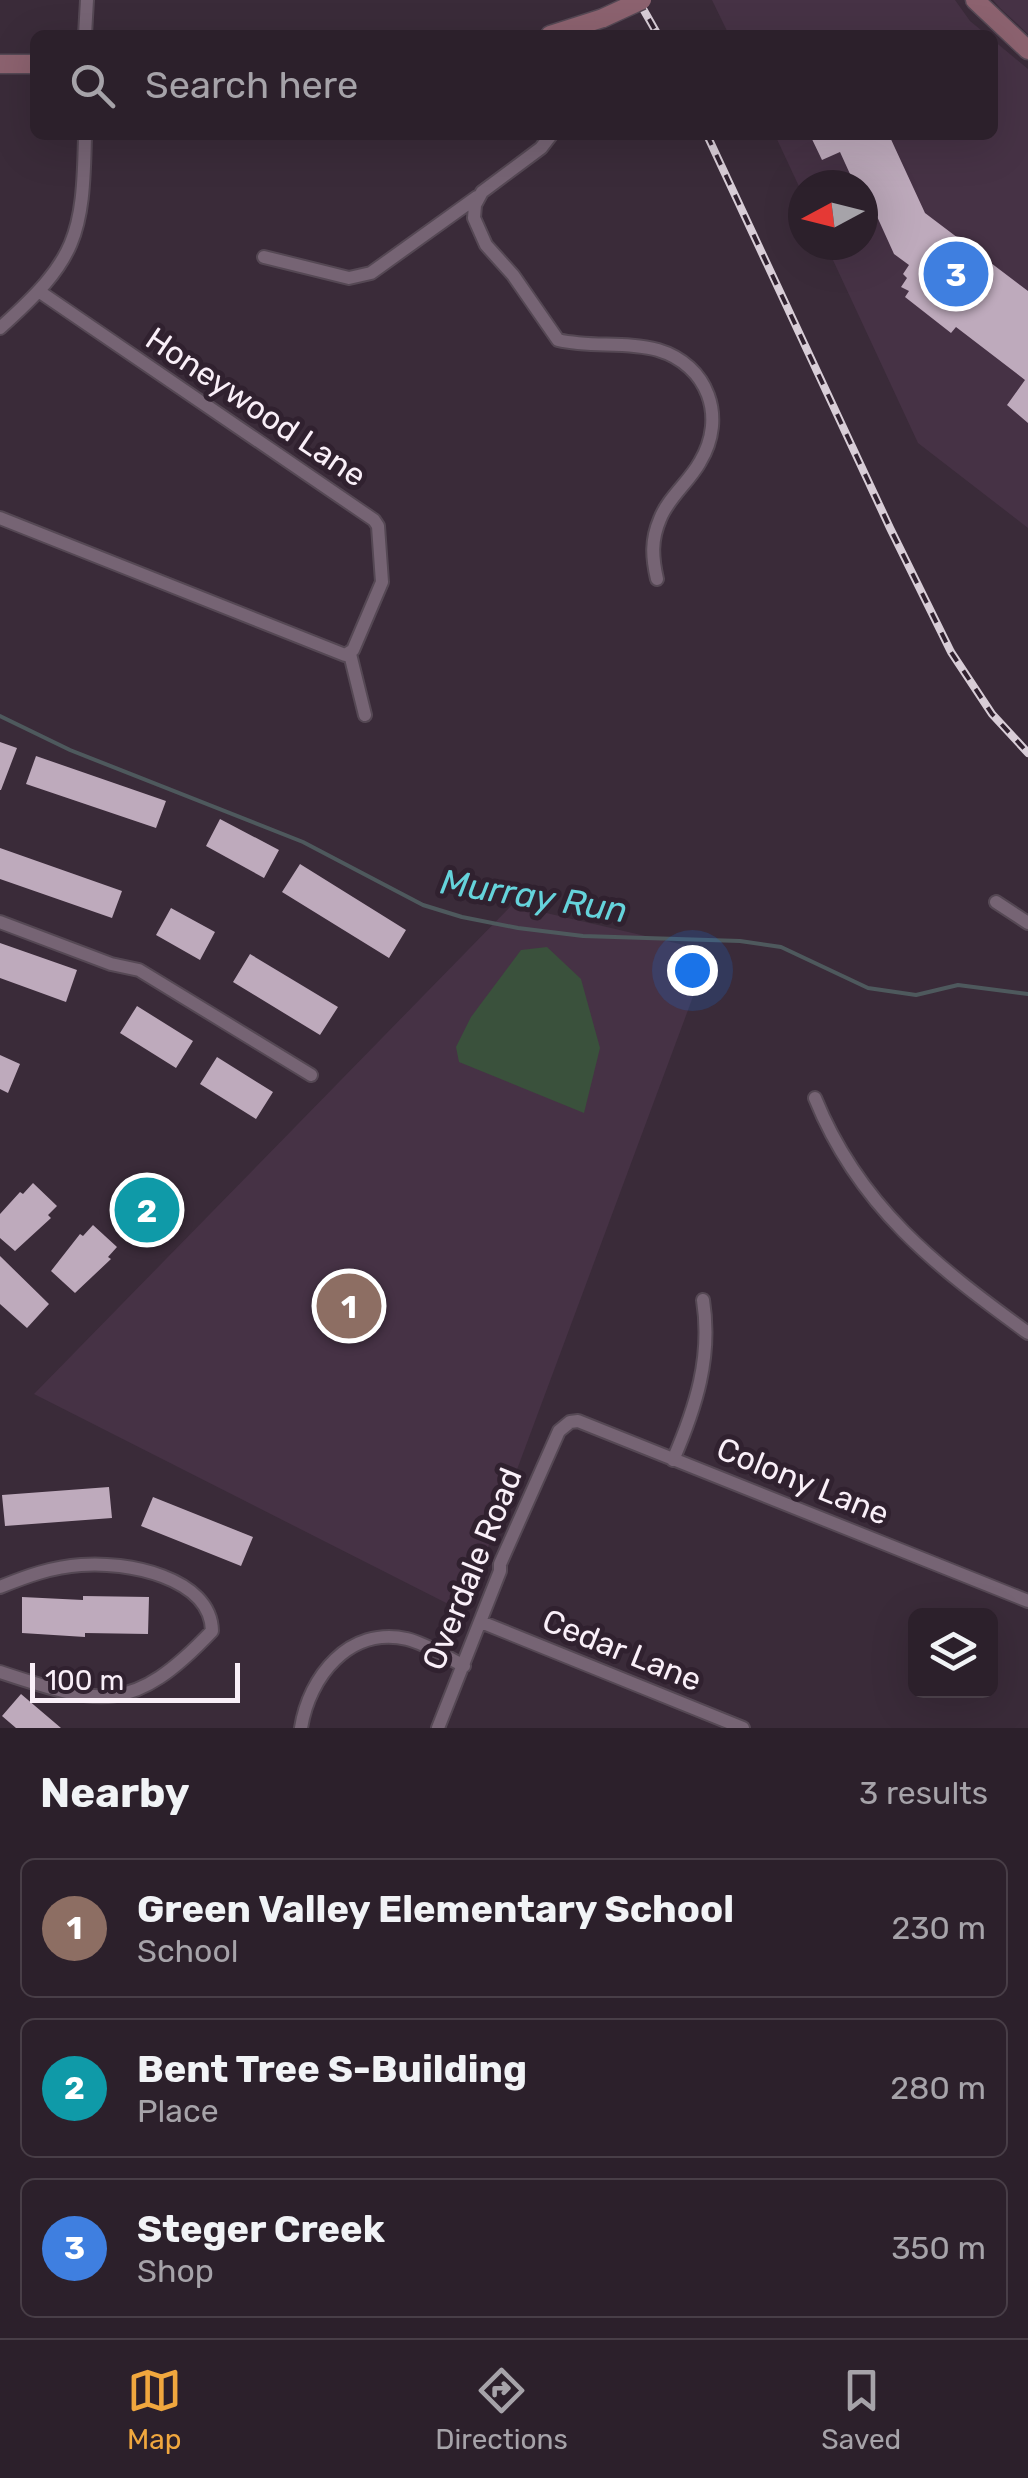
<!DOCTYPE html>
<style>
body{margin:0;font-family:Rubik,sans-serif;background:#382d37;color:#f1f3f6}
.controls{position:absolute;right:30px;bottom:30px;display:grid;overflow:hidden;border-radius:15px;box-shadow:0 10px 40px #0002}
.controls button{width:90px;height:90px;display:grid;place-items:center;padding:0;border:0;border-bottom:2px solid #483e47;background:#2c202b;color:#f1f3f6;font:50px sans-serif}
.compass{position:absolute;left:788px;top:170px;width:90px;height:90px;border-radius:50%;background:#2c202b;box-shadow:0 10px 40px #0002;rotate:263deg}
.scale{position:absolute;left:30px;bottom:25px;width:210px;box-sizing:border-box;padding-left:10px;border:5px solid #f9eff8;border-top:0;font-size:28px;line-height:35px;white-space:nowrap;color:#f9eff8;-webkit-text-stroke:8px #30212f;paint-order:stroke}
.you{position:absolute;left:692px;top:970px;width:35px;height:35px;margin:-25px;border:8px solid #fff;border-radius:50%;background:#1a73e8;box-shadow:0 0 0 15px #1a73e833}
.badge{display:grid;place-items:center;width:65px;height:65px;border-radius:50%;background:#f0a73e;color:#fff;font-size:32px;font-weight:700}
.pin{position:absolute;translate:-50% -50%;border:5px solid #fff;box-shadow:0 2px 10px #0006}
.list{margin:0;padding:0;list-style:none}
h2{display:flex;justify-content:space-between;align-items:center;height:130px;margin:0;padding:0 40px;font-size:42px}
h2 small{font-size:32px;font-weight:400;color:#a6a3a9}
.list li{display:grid;grid-template-columns:65px 1fr auto;gap:30px;align-items:center;box-sizing:border-box;height:140px;margin:0 20px 20px;padding:0 20px;border:2px solid #483e47;border-radius:15px}
.list b{display:block;font-size:38px;white-space:nowrap}
.list p{margin:0;font-size:32px;white-space:nowrap;color:#a6a3a9}
.list em{font-size:32px;font-style:normal;color:#a6a3a9}
.icon{flex:none;width:55px;height:55px;fill:none;stroke:currentColor;stroke-width:2;stroke-linecap:round;stroke-linejoin:round}
.map{position:relative;flex:none;width:1028px;height:1728px;overflow:hidden}
.search{position:absolute;background:#2c202b;box-shadow:0 10px 40px #0002;left:30px;right:30px;top:30px;height:110px;display:flex;align-items:center;gap:25px;box-sizing:border-box;padding:0 35px;border-radius:15px;color:#a6a3a9;font-size:38px}
.sheet{height:610px;background:#2c202b}
nav{display:flex;justify-content:space-around;align-items:center;box-sizing:border-box;height:140px;border-top:2px solid #483e47;background:#2c202b;font-size:28px;color:#a6a3a9}
nav a{display:grid;justify-items:center;gap:5px}
nav .on{color:#f0a73e}
.map>svg:first-child{display:block}
.built{fill:#463245}
.green{fill:#3a513c}
.lines{fill:none;stroke-linecap:round;stroke-linejoin:round}
.stream{stroke:#4e595d;stroke-width:4}
.building{fill:#beaabc}
.street-casing{stroke:#554854;stroke-width:16}
.secondary-casing{stroke:#554854;stroke-width:21}
.street{stroke:#766474;stroke-width:12}
.secondary{stroke:#8c626f;stroke-width:18}
.rail-casing{stroke:#d8cdd7;stroke-width:8}
.rail{stroke:#30212f;stroke-width:4;stroke-dasharray:11;stroke-linecap:butt}
.secondary-bridge-casing{stroke:#554854;stroke-width:21;stroke-linecap:butt}
.secondary-bridge{stroke:#8c626f;stroke-width:18}
.labels{text-anchor:middle;stroke-width:10;stroke-linejoin:round;paint-order:stroke}
.street-label{font-size:32px;fill:#f9eff8;stroke:#30212f}
.water-label{font-size:35px;font-style:italic;fill:#65d3db;stroke:#30212f}
</style>
<div class="map">
<svg width="1028" height="1728" viewBox="0 0 1028 1728">
<rect width="100%" height="100%" fill="#3a2b39"/>
<!-- built -->
<path class="built" d="M712,0h243l15,21 17,14h-258z
M993,0h35v34l-28,-26z
M993,40l35,29v459l-110,-85 -92,-198h37v-60h-60v10l-28,-60h218z
M512,905l198,46 -246,661 -430,-218z"/>
<!-- green -->
<path class="green" d="M547,947l34,32 19,69 -16,65 -125,-51 -3,-15 15,-30 50,-67z"/>
<g class="lines">
<!-- stream -->
<path class="stream" d="M0,716l70,34 233,92 120,63 39,12 56,11 65,8 157,5 41,6 87,41 48,7 42,-10 70,9"/>
</g>
<!-- building -->
<path class="building" d="M810,135h79l36,78 103,78v132l-21,-18 18,-25 -69,-53 -5,6 -46,-36 4,-6 -8,-4 6,-9 -4,-4 6,-9 -15,-11 -24,-53 -7,3v-19h-8l-15,-33 -18,8z
M0,742l17,6 -16,42h-1z
M36,756l130,45 -10,27 -130,-44z
M220,819l59,31 -15,28 -58,-32z
M0,848l122,43 -10,27 -112,-39z
M300,864l106,66 -17,28 -107,-66z
M171,908l44,24 -15,28 -44,-25z
M0,943l77,27 -11,32 -66,-24z
M250,954l88,53 -18,28 -87,-53z
M137,1006l56,35 -17,27 -56,-35z
M0,1055l20,9 -12,29 -8,-4z
M217,1057l56,35 -17,27 -56,-35z
M134,1177l47,42 -21,24 -31,-22 -16,-19z
M33,1183l24,23 -9,9 3,3 -36,33 -15,-13v-24l20,-22 3,2z
M93,1225l24,22 -9,10 3,2 -36,34 -24,-22 29,-37 3,2z
M0,1256l49,48 -22,24 -27,-24z
M109,1487l3,31 -107,8 -3,-31z
M153,1497l100,40 -12,29 -100,-40z
M83,1596l66,1 -1,37 -63,-1v4l-63,-4v-36l61,3z
M21,1694l40,34h-45l-14,-12z"/>
<g class="lines">
<defs>
<path id="street" d="M85,35l2,-35
M551,135l-10,13 -59,44 -7,13 -1,13 12,27 27,30 45,65c33,8 67,1 100,10 50,15 69,67 42,112 -11,20 -32,36 -40,57 -9,21 -8,38 -3,60
M264,257l85,21 22,-5 106,-76
M0,328c77,-69 83,-91 85,-193
M0,518l345,137 8,-5 29,-68 -4,-56 -4,-6 -334,-228
M350,654l15,61
M996,902l32,21
M0,922l111,42 28,6 172,105
M815,1098c44,109 121,168 213,235
M673,1460c23,-53 39,-103 30,-160
M0,1587c27,-11 52,-20 81,-22 44,-4 130,12 131,66 -79,83 -110,75 -212,41
M481,1622l262,106
M301,1728c8,-51 48,-102 106,-89 20,5 39,18 57,27
M438,1728l62,-157v-7l59,-133 11,-9 8,-1 450,180"/>
<path id="secondary" d="M975,0l53,50
M550,35l53,-17
M0,64h35"/>
</defs>
<!-- street casing -->
<use href="#street" class="street-casing"/>
<!-- secondary casing -->
<use href="#secondary" class="secondary-casing"/>
<!-- street -->
<use href="#street" class="street"/>
<!-- secondary -->
<use href="#secondary" class="secondary"/>
<defs>
<path id="rail" d="M638,0l20,35
M707,135l183,393 61,124 41,62 36,39"/>
</defs>
<!-- rail casing -->
<use href="#rail" class="rail-casing"/>
<!-- rail -->
<use href="#rail" class="rail"/>
<defs>
<path id="secondary-bridge" d="M603,18l39,-18"/>
</defs>
<!-- secondary-bridge casing -->
<use href="#secondary-bridge" class="secondary-bridge-casing"/>
<!-- secondary-bridge -->
<use href="#secondary-bridge" class="secondary-bridge"/>
</g>
<g class="labels">
<!-- street labels -->
<g class="street-label">
<text transform="translate(256 407) rotate(34)" y="11">Honeywood Lane</text>
<text transform="translate(803 1481) rotate(22)" y="11">Colony Lane</text>
<text transform="translate(472 1569) rotate(-68)" y="11">Overdale Road</text>
<text transform="translate(622 1650) rotate(22)" y="11">Cedar Lane</text>
</g>
<!-- water labels -->
<g class="water-label">
<text transform="translate(534 896) rotate(9)" y="12">Murray Run</text>
</g>
</g>
</svg>
<div class="controls">
<button><svg class="icon" aria-label="layers" viewBox="0 0 24 24"><path d="M12 4l9 5-9 5-9-5zM3 14l9 5 9-5"/></svg></button>
</div>
<svg class="compass" viewBox="-18 -18 36 36"><path d="M0-13l5 13h-10z" fill="#e53935"/><path d="M0 13l5-13h-10z" fill="#a6a3a9"/></svg>
<div class="scale">100 m</div>
<div class="you"></div>
<div class="pin badge" style="left:349px;top:1306px;background:#8d6e63">1</div>
<div class="pin badge" style="left:147px;top:1210px;background:#0f9aa8">2</div>
<div class="pin badge" style="left:956px;top:274px;background:#3f7fe0">3</div>
<div class="search"><svg class="icon" aria-label="search" viewBox="0 0 24 24"><circle cx="10" cy="10" r="6"/><path d="M15 15l6 6"/></svg>Search here</div>
</div>
<section class="sheet">
<h2>Nearby<small>3 results</small></h2>
<ul class="list">
<li><span class="badge" style="background:#8d6e63">1</span><div><b>Green Valley Elementary School</b><p>School</p></div><em>230 m</em></li>
<li><span class="badge" style="background:#0f9aa8">2</span><div><b>Bent Tree S-Building</b><p>Place</p></div><em>280 m</em></li>
<li><span class="badge" style="background:#3f7fe0">3</span><div><b>Steger Creek</b><p>Shop</p></div><em>350 m</em></li>
</ul>
</section>
<nav>
<a class="on"><svg class="icon" aria-label="map" viewBox="0 0 24 24"><path d="M3 6l6-2 6 2 6-2v14l-6 2-6-2-6 2zM9 4v14M15 6v14"/></svg>Map</a>
<a><svg class="icon" aria-label="directions" viewBox="0 0 24 24"><path d="M12 3l9 9-9 9-9-9zM9 14v-3h6M13 9l2 2-2 2"/></svg>Directions</a>
<a><svg class="icon" aria-label="saved" viewBox="0 0 24 24"><path d="M7 4h10v16l-5-4-5 4z"/></svg>Saved</a>
</nav>
